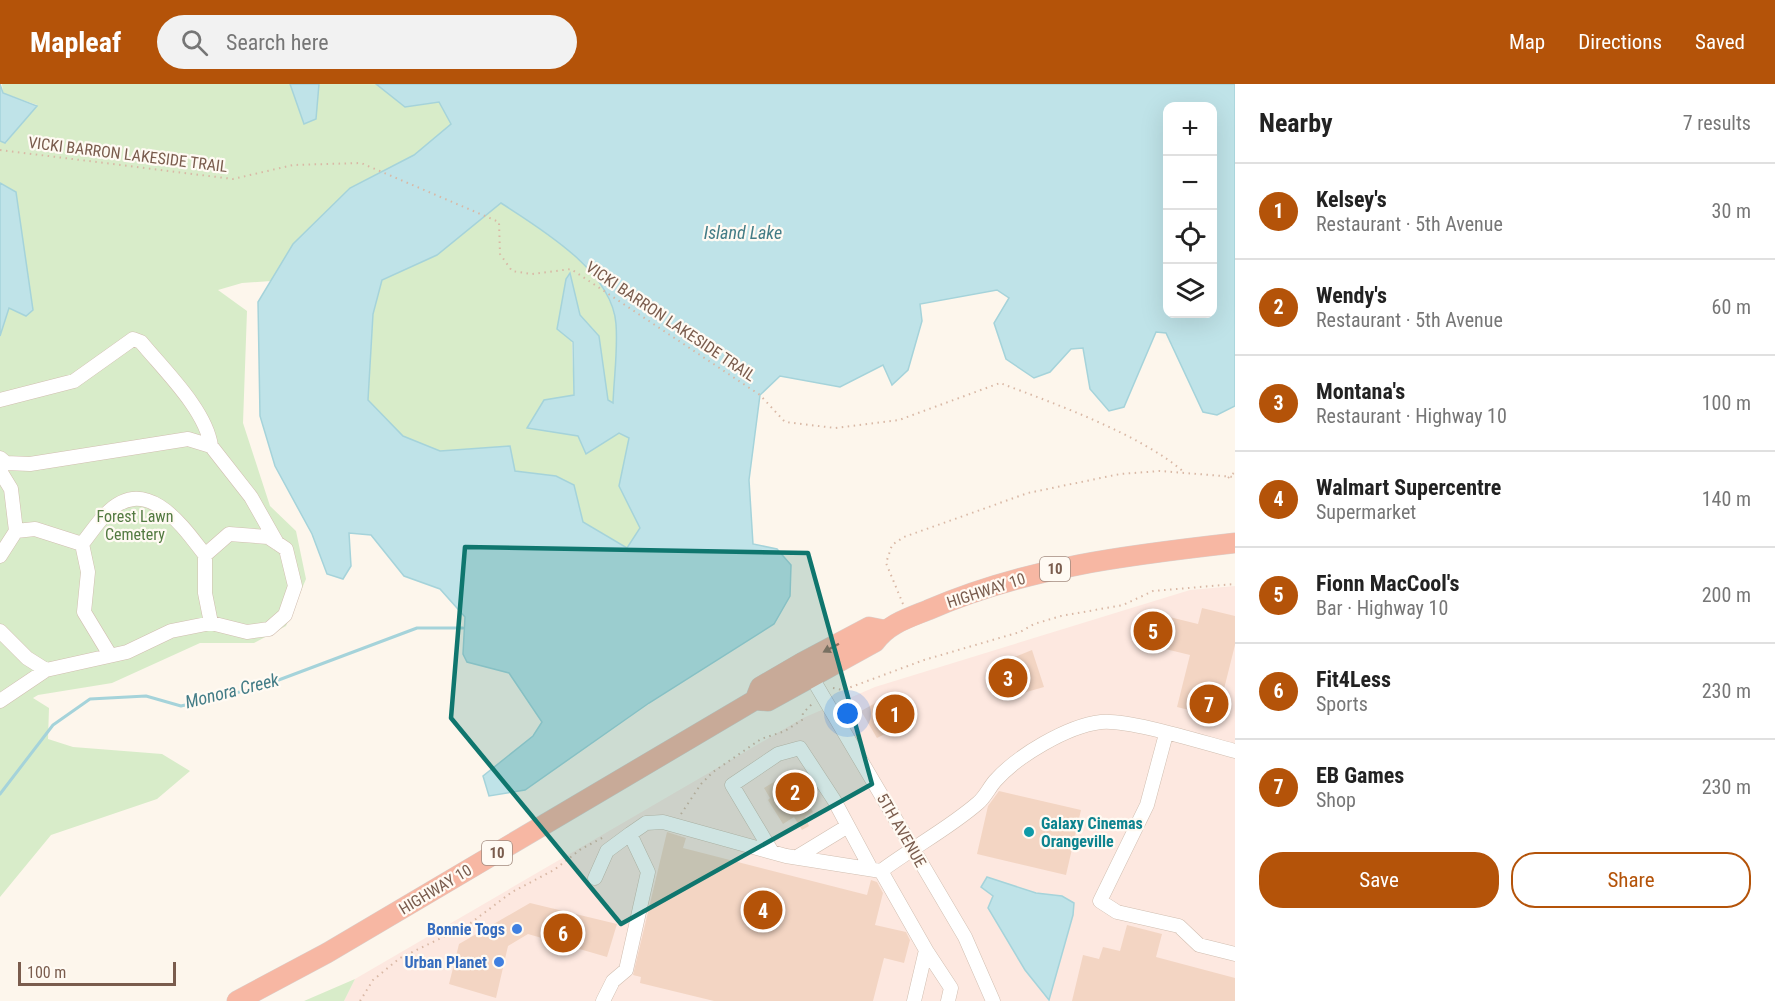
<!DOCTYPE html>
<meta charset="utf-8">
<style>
body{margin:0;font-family:"Roboto Condensed",sans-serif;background:#f2f2f2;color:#222}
.controls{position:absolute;right:18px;top:18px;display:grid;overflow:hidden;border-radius:12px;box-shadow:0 6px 24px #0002}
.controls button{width:54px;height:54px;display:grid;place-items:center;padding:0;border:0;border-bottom:2px solid #e0e0e0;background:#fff;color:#222;font:30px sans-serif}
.scale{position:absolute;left:18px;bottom:15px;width:158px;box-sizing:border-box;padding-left:6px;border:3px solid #7a5c4d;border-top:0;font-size:16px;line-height:21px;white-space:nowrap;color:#7a5c4d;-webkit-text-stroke:4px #fffaf3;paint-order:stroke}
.you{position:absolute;left:848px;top:630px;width:21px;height:21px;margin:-15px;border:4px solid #fff;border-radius:50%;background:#1a73e8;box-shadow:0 0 0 9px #1a73e833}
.badge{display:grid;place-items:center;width:39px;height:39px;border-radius:50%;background:#b45309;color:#fff;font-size:20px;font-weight:700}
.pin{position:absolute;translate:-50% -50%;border:3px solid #fff;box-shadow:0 2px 6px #0006}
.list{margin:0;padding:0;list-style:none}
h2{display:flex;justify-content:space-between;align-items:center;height:78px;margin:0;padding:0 24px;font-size:26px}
h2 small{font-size:20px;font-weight:400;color:#767676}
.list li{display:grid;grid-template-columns:39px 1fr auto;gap:18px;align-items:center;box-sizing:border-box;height:96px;padding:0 24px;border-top:2px solid #e0e0e0}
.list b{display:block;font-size:22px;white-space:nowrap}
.list p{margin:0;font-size:20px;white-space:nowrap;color:#767676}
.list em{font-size:20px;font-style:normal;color:#767676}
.actions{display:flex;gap:12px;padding:18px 24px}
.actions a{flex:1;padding:14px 0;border:2px solid #b45309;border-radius:24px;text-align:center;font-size:21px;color:#b45309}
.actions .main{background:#b45309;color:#fff}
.icon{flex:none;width:33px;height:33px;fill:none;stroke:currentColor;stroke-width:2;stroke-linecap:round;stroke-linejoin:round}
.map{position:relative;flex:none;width:1235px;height:917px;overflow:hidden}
header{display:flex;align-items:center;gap:36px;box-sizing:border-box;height:84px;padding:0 30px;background:#b45309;color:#fff}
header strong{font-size:28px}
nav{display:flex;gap:33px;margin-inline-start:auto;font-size:21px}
.search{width:420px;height:54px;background:#f2f2f2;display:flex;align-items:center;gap:15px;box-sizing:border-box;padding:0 21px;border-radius:33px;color:#767676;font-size:22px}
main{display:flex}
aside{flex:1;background:#fff}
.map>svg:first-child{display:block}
.commercial{fill:#fde8e0}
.green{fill:#d8ecc9}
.water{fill:#bfe3e8;stroke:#a5d3da;stroke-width:1.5;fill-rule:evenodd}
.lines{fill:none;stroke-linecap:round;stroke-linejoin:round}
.stream{stroke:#a5d3da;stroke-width:3}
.building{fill:#f3d5c3}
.minor-casing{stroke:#d1beb0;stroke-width:15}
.highway-casing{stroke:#dad1cd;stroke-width:21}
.path{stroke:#d9b8a5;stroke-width:2;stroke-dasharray:1.5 4.5;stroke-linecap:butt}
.minor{stroke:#fff;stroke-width:14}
.highway{stroke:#f7b7a3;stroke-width:20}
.oneway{fill:#936e5e}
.marked{fill:#0f766e;fill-opacity:0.2;stroke:#0f766e;stroke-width:4.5;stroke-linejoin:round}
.culture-dot{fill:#0f9aa8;stroke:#fffaf3;stroke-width:2}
.shop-dot{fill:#3f7fe0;stroke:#fffaf3;stroke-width:2}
.labels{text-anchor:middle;stroke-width:4.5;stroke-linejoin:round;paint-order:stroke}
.shield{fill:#fffaf3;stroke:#a28b7f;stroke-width:1.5}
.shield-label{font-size:15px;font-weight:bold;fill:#7a5c4d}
.street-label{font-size:16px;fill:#7a5c4d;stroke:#fffaf3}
.park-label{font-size:16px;fill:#537a41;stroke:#fffaf3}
.culture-label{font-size:16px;font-weight:bold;fill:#0d838f;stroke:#fffaf3;text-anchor:start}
.shop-label{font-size:16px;font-weight:bold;fill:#366cbe;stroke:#fffaf3;text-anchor:end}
.water-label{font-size:18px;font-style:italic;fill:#437c86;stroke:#fffaf3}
</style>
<header>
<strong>Mapleaf</strong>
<div class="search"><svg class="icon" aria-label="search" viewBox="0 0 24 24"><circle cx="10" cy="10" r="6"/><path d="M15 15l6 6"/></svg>Search here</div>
<nav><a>Map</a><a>Directions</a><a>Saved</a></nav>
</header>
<main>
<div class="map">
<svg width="1235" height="917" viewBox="0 0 1235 917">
<rect width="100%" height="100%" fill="#fdf6ec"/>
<!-- commercial -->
<path class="commercial" d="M1235,502v415h-891l11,-22 448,-261 72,-31 315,-97z"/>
<!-- green -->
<path class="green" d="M2,0h288l14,39 12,-4 3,-35h57l29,23 34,-5 12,22 -37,31 -64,33 -57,56 -22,37 -29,2 -24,7 29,21 -4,112 27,83 26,25 10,48 -20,47 -32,17h-54l-88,40 -74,12 -5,3 16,10 -1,31 25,8 89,7 28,17 -33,28 -106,36 -51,62v-561l9,-28 7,-116 -16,-9v-42l6,2 31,-38 -34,-12z
M501,119c42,28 105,64 115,118 4,24 -2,58 -3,83l-5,-3 -9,-65 -19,-21 -11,-41 5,121 55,43 -10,48 21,42 -13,20 -44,-26 -27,-46 -41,-5 -5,-25 -70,5 -37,-15 -35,-36 5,-86 9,-34 55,-25z
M355,895l-11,22h-40z"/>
<!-- water -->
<path class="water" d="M0,0l3,9 34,13 -32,37 -5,-2z
M290,0h29l-3,35 -12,5z
M376,0h859v322l-18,9 -14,-3 -37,-79 -10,-1 -32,75 -15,4 -19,-22 -7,-41 -12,1 -21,23 -16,6 -28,-19 -12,-36 15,-25 -12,-8 -77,14 2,17 -14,49 -16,15 -9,-20 -43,22 -60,-11 -20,19 -11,85 4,64 24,5 14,16 -1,31 -16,28 -125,79 -124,87 -36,6 -6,-20 50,-40 9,-14 -33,-49 -42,-11 -4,-8 2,-37 -25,-28 -36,-13 -33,-41 -22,-2 2,33 -8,13 -16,-5 -15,-40 -37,-68 -15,-50 -2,-114 35,-58 57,-56 64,-33 37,-31 -12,-22 -34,5zM1168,22h44v208h-44zM501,119c40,26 111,68 115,121 2,26 -2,53 -3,79l-5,-3 -9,-64 -19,-21 -10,-42 -4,6 -9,50 16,13 1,53 -30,5 -17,28 51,8 8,18 33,-21 10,5 -10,48 21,42 -13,20 -44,-26 -9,-37 -18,-9 -41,-5 -5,-25 -70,5 -37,-15 -35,-36 5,-86 9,-34 55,-25z
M0,99l16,9 17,118 -7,6 -17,-8 -9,28z
M987,793l49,16 26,3 12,7 -1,12 -24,85 -24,-30 -37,-62 5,-12 -12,-9z"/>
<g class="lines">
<!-- stream -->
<path class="stream" d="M0,710l53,-69 37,-26 56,-3 35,10 79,-19 157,-59h46"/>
</g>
<!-- building -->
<path class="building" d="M1202,524l33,8v29l-18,72 -40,-10 13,-52 -45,-11 8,-31 45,11z
M1032,566l12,37 -35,10 -12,-33z
M888,612l17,28 -28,14 -16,-27z
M790,688l23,40 -8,5 4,9 -7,4 -8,-13 -11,7 -15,-24 2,-2 -6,-10z
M999,707l82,19 -15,65 -89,-21 11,-48z
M667,748l19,6 -3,10 184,47 4,-15 6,2 6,11 -8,32 31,7 4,8 -6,23 -20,-5 -11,43h-159l-74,-18 1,-6 -8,-2z
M530,819l87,21 -10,33 -79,-23 -20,12 -12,52 -47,-14 10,-40z
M1127,841l35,9 -6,23 79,21v23h-163l11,-46 16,4 4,-12 17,4z"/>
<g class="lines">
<defs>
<path id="minor" d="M0,316l74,-19 59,-42 8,3c23,28 65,68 70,104
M0,374l6,5 24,1 158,-25 23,7 40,51 26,46
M0,387l11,18 5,42 19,-2 47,15
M0,472l16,-25
M0,547l27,27 19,12
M110,571l-26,-43 4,-40 -6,-28c8,-10 15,-21 24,-30 40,-41 76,11 99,41
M808,587l157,266 28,64
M0,617l46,-31 81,-18 44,-21 40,-8 36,9 22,-3 16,-14 10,-29 -9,-37 -18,-12 -39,-3 -24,21v38l6,30
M1166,650l-19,71 -47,96 17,11 62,14 20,19 36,9
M772,768l-40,-67 46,-31 22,-6 34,52 36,67
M797,773l51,-31
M881,787l45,79
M595,794l12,-27 23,-17
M603,917l10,-20 13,-11 22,-98 -18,-38 16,-11 17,-1 123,34 95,15c32,-24 67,-42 97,-68 7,-6 11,-15 17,-22 22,-25 72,-55 106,-59 28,-3 103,21 134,29
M914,917l12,-51 25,38 -3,13"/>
<path id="highway" d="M755,616l13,1 107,-59c13,-18 33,-24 53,-32 99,-43 201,-55 307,-67
M237,917l90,-48 428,-253 5,-13 43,-25 66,-35 15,3"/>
</defs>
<!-- minor casing -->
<use href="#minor" class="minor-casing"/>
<!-- highway casing -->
<use href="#highway" class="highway-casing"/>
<!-- path -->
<path class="path" d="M0,66l233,29 60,-14 68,-2 138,59 1,32 12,17 20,3 39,-5 189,126 25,27 50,6 64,-8 101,-37c56,21 142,52 185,90
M1228,394l7,-6
M903,520l-17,-41 6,-18 12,-8 124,-44 92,-19 40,-3 75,6
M833,604l10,2 81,-30 96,-28 14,-8 27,-8 62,-11 30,-14 82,-7
M681,730l20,-30 12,-12 48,-33 24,-8 17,-11 1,-7 11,-11
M360,917l13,-21 27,-22 68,-33 44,-33 42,-22 27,-21 23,-12"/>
<!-- minor -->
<use href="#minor" class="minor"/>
<!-- highway -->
<use href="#highway" class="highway"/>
</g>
<!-- one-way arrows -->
<defs><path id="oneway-solid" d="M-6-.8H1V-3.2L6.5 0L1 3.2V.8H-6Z" transform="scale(1.5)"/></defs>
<use class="oneway" href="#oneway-solid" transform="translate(831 564) rotate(152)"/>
<!-- marked area -->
<path class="marked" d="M465,463l343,6 64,231 -251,140 -170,-206z"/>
<!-- markers -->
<circle class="culture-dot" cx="1029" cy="748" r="6"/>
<g class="shop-dot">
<circle cx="517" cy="845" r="6"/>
<circle cx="499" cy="878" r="6"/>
</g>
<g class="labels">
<!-- shield labels -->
<g class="shield">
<rect x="1040" y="473" width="30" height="24" rx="4.5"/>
<rect x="482" y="757" width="30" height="24" rx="4.5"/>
</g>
<g class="shield-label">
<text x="1055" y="490">10</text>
<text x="497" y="774">10</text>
</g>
<!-- street labels -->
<g class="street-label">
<text transform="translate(128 70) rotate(7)" y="6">VICKI BARRON LAKESIDE TRAIL</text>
<text transform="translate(671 237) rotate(34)" y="6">VICKI BARRON LAKESIDE TRAIL</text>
<text transform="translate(986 506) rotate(-18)" y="6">HIGHWAY 10</text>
<text transform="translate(902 746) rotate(60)" y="6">5TH AVENUE</text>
<text transform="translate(435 805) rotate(-31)" y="6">HIGHWAY 10</text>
</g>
<!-- park labels -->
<g class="park-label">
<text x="135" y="438">Forest Lawn<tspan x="135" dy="18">Cemetery</tspan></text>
</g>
<!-- culture labels -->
<g class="culture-label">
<text x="1041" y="745">Galaxy Cinemas<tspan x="1041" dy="18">Orangeville</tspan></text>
</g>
<!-- shop labels -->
<g class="shop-label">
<text x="505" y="851">Bonnie Togs</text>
<text x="487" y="884">Urban Planet</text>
</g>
<!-- water labels -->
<g class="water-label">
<text x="743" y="155">Island Lake</text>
<text transform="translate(232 607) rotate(-14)" y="6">Monora Creek</text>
</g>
</g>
</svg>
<div class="controls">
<button>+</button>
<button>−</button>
<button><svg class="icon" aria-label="locate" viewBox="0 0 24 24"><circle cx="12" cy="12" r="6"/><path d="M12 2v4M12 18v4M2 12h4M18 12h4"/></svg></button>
<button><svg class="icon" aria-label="layers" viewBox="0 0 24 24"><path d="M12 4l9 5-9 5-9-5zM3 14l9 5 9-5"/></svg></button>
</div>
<div class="scale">100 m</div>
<div class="you"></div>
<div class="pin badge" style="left:895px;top:630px">1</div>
<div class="pin badge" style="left:795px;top:708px">2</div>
<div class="pin badge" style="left:1008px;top:594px">3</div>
<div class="pin badge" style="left:763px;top:826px">4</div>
<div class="pin badge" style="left:1153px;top:547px">5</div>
<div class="pin badge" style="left:563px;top:849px">6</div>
<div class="pin badge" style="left:1209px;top:620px">7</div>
</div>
<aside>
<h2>Nearby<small>7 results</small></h2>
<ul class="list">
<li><span class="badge">1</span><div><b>Kelsey's</b><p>Restaurant · 5th Avenue</p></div><em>30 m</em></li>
<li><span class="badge">2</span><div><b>Wendy's</b><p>Restaurant · 5th Avenue</p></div><em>60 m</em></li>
<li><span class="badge">3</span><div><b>Montana's</b><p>Restaurant · Highway 10</p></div><em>100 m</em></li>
<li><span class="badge">4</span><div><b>Walmart Supercentre</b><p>Supermarket</p></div><em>140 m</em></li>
<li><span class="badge">5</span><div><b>Fionn MacCool's</b><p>Bar · Highway 10</p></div><em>200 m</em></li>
<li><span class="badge">6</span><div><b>Fit4Less</b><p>Sports</p></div><em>230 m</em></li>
<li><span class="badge">7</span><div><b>EB Games</b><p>Shop</p></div><em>230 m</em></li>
</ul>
<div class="actions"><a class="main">Save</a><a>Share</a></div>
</aside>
</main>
